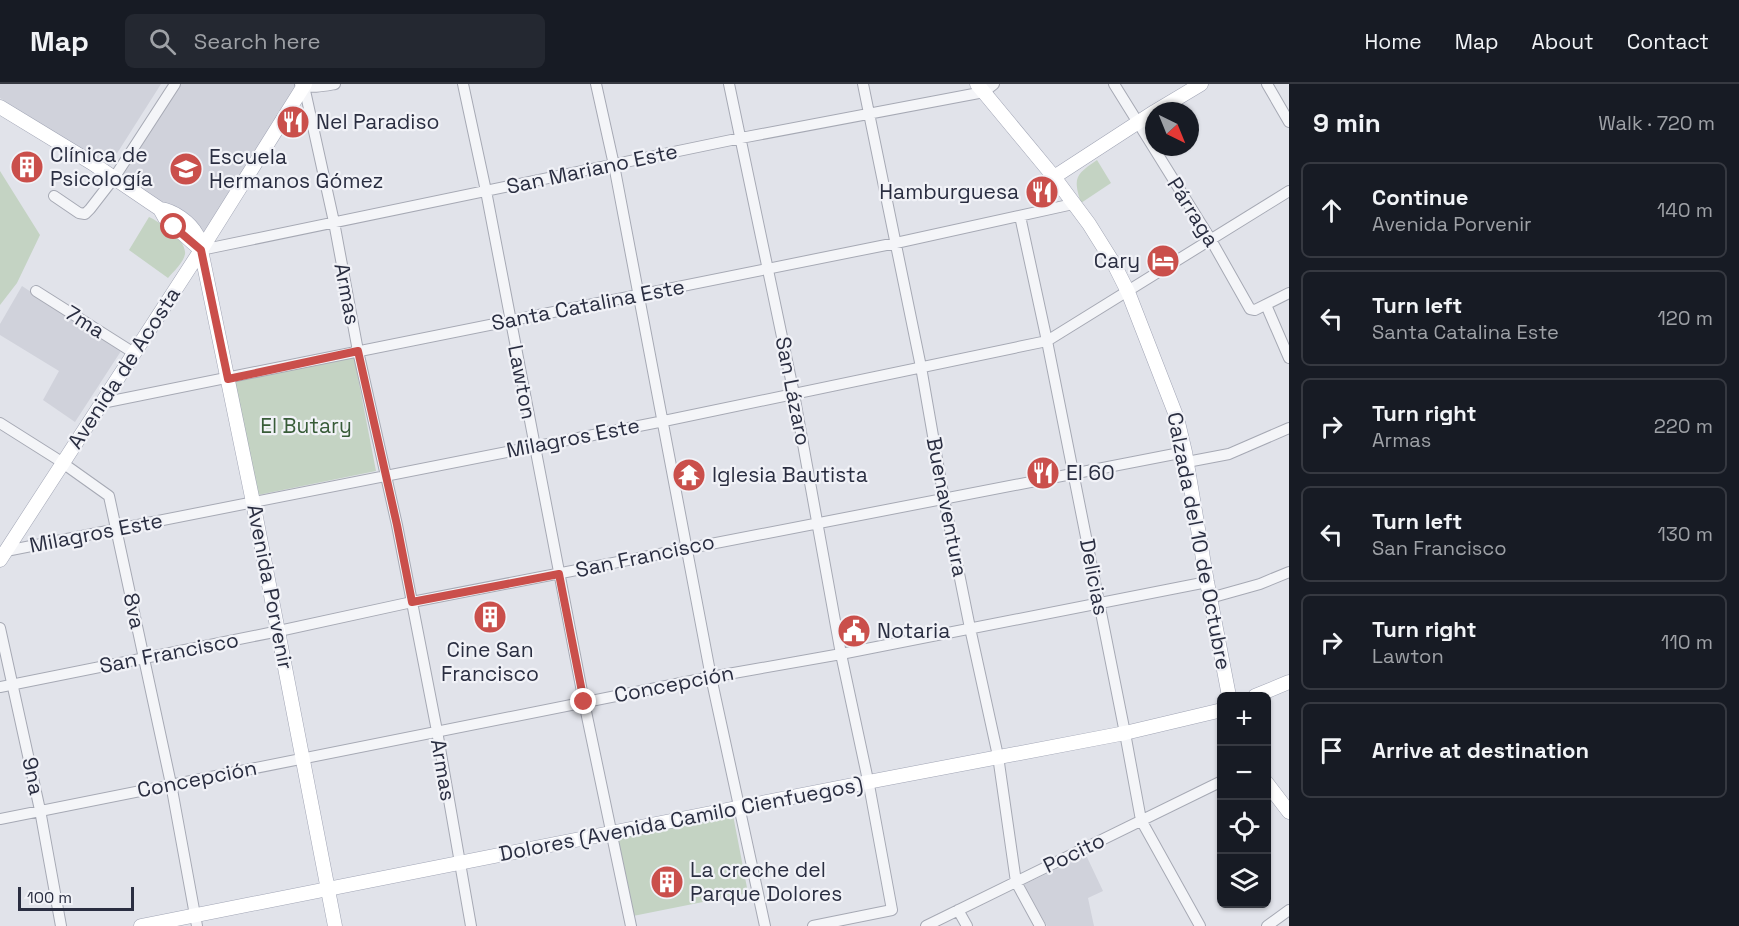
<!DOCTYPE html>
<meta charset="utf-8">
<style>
body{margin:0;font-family:"Space Grotesk",sans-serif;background:#242831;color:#f1f3f6}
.controls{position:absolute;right:18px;bottom:18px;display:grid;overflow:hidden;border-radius:9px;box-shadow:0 2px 4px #0004}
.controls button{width:54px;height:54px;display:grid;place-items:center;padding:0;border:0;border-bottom:2px solid #363941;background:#171b24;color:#f1f3f6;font:30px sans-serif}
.compass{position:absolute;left:1145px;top:18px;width:54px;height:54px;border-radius:50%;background:#171b24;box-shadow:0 2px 4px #0004;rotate:137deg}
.scale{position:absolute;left:18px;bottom:15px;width:116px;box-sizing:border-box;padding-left:6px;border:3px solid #2a2e41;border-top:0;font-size:16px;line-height:21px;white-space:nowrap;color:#2a2e41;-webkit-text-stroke:4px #f1f2f7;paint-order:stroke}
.stop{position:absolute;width:18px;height:18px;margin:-14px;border:4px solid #ca4f4b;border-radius:50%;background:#fff}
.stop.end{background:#ca4f4b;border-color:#fff;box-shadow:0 2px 6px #0008}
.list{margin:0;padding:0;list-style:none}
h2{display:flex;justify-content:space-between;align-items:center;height:78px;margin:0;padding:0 24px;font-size:26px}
h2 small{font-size:20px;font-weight:400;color:#9ea1a6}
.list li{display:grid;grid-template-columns:39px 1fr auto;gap:18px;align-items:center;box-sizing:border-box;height:96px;margin:0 12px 12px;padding:0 12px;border:2px solid #363941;border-radius:9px}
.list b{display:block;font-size:22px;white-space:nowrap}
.list p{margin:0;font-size:20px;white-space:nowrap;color:#9ea1a6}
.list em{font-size:20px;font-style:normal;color:#9ea1a6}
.icon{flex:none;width:33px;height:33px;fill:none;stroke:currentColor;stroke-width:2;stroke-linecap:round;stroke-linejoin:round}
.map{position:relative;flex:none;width:1289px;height:842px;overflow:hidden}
header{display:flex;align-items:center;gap:36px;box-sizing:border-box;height:84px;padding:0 30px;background:#171b24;border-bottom:2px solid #363941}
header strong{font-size:28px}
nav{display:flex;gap:33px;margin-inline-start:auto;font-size:21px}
.search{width:420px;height:54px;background:#242831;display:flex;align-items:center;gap:15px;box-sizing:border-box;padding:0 21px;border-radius:9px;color:#9ea1a6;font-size:22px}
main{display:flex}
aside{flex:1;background:#171b24}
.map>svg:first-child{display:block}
.built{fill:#d0d2db}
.green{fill:#c4d3c3}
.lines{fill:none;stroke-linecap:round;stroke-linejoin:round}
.minor-casing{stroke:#a6a9b4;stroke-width:12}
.major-casing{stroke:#a1a5b5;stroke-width:15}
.minor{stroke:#f4f5f8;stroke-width:10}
.major{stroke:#fff;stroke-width:14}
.route{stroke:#ca4f4b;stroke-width:8}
.labels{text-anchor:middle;stroke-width:4.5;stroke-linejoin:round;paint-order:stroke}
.poi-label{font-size:21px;fill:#2a2e41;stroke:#f1f2f7;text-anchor:start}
.street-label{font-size:21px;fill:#2a2e41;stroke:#f1f2f7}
.park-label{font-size:21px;fill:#385c38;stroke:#f1f2f7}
</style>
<header>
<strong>Map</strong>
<div class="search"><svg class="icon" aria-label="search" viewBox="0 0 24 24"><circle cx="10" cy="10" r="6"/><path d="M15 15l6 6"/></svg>Search here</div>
<nav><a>Home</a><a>Map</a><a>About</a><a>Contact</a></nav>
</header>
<main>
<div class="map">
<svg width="1289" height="842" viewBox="0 0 1289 842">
<rect width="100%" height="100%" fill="#e1e3ea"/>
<!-- built -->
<path class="built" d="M0,0h161l-52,82 -109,-68z
M175,0h125l-99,166 -87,-72z
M22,202l99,65 -46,71 -32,-22 16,-29 -59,-36v-11z
M1086,771l17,36 -15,7 6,28h-47l-24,-41z"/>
<!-- green -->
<path class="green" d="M1097,76l14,23 -30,20c-8,-25 -6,-28 16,-43z
M0,87l40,64 -23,48 -17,22z
M149,133c11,5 38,23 36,37 -1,8 -12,18 -17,24l-39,-28z
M354,273l22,114 -118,24 -23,-114z
M733,731l15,78 -115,23 -15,-78z"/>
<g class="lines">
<defs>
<path id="minor" d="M300,0c11,5 24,2 35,0
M463,0l23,107 98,511 47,224
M596,0l18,81 97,512 54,249
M729,0l65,310 47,260 28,131 23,125 -79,16
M863,0l58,283 23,132 26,129 28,128 18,126 24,44
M1114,0l97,156 39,69 5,1 34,-17
M1267,0l22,38
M304,2l30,136 24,129 39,174 40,206 34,195
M54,112l25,17 6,1 5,-5 24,-31 61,-94
M1045,126l8,-19 1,-14
M1020,132l27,125 78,392 16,87 59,106
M201,166l540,-112 243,-46 10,-8
M36,207l98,62
M1266,221l23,53
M102,319l794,-160 177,-39
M0,339l57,36 52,37 62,288 26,142
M1187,378l42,-8 60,-26
M6,467l658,-130 383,-80 242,-150
M1210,514l50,-14 29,-12
M0,544l40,182 21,116
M0,603l279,-56 133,-29 773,-150
M0,735l711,-142 130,-23 366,-72
M958,826l9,16
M926,842l296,-145
M1267,842l22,-16"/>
<path id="major" d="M977,0l77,93 35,47 25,40 14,28 49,126 8,34 22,130 22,114
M0,23l92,56 59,40 9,6 5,9 36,32
M1156,27l45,-27
M1054,93l100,-65
M160,125c14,2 30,13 37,26 2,4 3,10 4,15l52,252 82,424
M0,476l201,-310 104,-166
M1255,612l34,-14
M1266,698l23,30
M141,842l727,-144 257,-49 97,-23"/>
</defs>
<!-- minor casing -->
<use href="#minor" class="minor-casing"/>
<!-- major casing -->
<use href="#major" class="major-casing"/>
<!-- minor -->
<use href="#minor" class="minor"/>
<!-- major -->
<use href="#major" class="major"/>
</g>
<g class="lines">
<!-- route -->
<path class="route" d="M174,143l27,23 27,129 130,-28 39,174 15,77 147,-28 25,128"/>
</g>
<!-- icons -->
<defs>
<symbol id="restaurant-disc" viewBox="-11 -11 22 22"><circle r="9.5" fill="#ca4f4b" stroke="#f1f2f7"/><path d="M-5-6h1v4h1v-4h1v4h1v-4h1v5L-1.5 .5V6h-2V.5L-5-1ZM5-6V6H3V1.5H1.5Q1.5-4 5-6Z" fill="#fff"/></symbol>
<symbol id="building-disc" viewBox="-11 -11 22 22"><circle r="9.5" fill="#ca4f4b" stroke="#f1f2f7"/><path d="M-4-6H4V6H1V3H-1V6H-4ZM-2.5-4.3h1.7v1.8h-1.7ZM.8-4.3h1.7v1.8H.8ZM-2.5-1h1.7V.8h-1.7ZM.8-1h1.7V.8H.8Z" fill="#fff"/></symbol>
<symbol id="school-disc" viewBox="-11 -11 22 22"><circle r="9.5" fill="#ca4f4b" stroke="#f1f2f7"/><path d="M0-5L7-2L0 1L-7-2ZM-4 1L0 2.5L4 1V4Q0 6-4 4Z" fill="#fff"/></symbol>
<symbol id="hotel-disc" viewBox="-11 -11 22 22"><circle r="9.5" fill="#ca4f4b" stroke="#f1f2f7"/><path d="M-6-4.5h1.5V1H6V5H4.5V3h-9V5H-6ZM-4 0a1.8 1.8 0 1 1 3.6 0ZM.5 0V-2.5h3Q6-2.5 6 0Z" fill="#fff"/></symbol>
<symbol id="temple-disc" viewBox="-11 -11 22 22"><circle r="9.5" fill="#ca4f4b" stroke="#f1f2f7"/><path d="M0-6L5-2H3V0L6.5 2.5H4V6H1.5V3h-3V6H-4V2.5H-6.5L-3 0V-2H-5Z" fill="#fff"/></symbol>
<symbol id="civic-disc" viewBox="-11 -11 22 22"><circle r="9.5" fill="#ca4f4b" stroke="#f1f2f7"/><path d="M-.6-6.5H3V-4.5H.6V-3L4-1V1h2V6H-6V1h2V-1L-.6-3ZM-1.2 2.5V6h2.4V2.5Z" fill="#fff"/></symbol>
</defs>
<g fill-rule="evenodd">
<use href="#restaurant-disc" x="274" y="19" width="38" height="38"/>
<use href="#building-disc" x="8" y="64" width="38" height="38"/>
<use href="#school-disc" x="167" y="66" width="38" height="38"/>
<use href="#restaurant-disc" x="1023" y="89" width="38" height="38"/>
<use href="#hotel-disc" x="1144" y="158" width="38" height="38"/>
<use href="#restaurant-disc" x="1024" y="370" width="38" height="38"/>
<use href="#temple-disc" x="670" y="372" width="38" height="38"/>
<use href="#building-disc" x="471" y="514" width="38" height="38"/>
<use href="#civic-disc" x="835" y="528" width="38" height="38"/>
<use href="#building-disc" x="648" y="779" width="38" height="38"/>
</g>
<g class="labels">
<!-- poi labels -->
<g class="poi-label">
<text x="316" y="45">Nel Paradiso</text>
<text x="50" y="78">Clínica de<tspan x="50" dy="24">Psicología</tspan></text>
<text x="209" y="80">Escuela<tspan x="209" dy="24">Hermanos Gómez</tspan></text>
<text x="1019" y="115" text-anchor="end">Hamburguesa</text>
<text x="1140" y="184" text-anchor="end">Cary</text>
<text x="1066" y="396">El 60</text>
<text x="712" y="398">Iglesia Bautista</text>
<text x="877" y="554">Notaria</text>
<text x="490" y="573" text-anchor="middle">Cine San<tspan x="490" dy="24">Francisco</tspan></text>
<text x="690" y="793">La creche del<tspan x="690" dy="24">Parque Dolores</tspan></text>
</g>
<!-- street labels -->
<g class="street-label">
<text transform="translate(592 85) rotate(-12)" y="7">San Mariano Este</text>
<text transform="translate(1193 128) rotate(58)" y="7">Párraga</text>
<text transform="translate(347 210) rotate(79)" y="7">Armas</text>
<text transform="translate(588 221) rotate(-11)" y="7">Santa Catalina Este</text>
<text transform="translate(85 238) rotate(32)" y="7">7ma</text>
<text transform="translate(124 284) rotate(-57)" y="7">Avenida de Acosta</text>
<text transform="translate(522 298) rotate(79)" y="7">Lawton</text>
<text transform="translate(793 307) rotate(79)" y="7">San Lázaro</text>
<text transform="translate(573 354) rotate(-11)" y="7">Milagros Este</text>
<text transform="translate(947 423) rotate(79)" y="7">Buenaventura</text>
<text transform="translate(96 449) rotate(-11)" y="7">Milagros Este</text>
<text transform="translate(1199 457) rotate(79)" y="7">Calzada del 10 de Octubre</text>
<text transform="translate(645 472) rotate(-12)" y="7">San Francisco</text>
<text transform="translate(1094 493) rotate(79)" y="7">Delicias</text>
<text transform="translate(270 503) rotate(79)" y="7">Avenida Porvenir</text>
<text transform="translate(134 527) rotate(78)" y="7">8va</text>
<text transform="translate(169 569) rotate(-11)" y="7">San Francisco</text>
<text transform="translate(674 600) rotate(-11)" y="7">Concepción</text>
<text transform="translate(443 686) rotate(80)" y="7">Armas</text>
<text transform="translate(33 692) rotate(78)" y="7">9na</text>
<text transform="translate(197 695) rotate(-11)" y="7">Concepción</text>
<text transform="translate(681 735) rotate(-11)" y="7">Dolores (Avenida Camilo Cienfuegos)</text>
<text transform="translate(1074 769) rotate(-26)" y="7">Pocito</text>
</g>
<!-- park labels -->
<g class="park-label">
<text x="306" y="349">El Butary</text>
</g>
</g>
</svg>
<div class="controls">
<button>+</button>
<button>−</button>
<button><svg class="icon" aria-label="locate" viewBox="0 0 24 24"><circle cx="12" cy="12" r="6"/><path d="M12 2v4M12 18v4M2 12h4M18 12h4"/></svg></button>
<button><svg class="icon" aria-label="layers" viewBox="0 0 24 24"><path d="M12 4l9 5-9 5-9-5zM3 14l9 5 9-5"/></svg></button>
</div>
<svg class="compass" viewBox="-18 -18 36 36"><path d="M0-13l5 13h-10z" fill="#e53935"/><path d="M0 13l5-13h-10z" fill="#9ea1a6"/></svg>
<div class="scale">100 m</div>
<div class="stop" style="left:174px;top:143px"></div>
<div class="stop end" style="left:584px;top:618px"></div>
</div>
<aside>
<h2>9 min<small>Walk · 720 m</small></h2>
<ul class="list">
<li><svg class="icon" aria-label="ahead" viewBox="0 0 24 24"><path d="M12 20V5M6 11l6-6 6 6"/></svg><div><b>Continue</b><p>Avenida Porvenir</p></div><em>140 m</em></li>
<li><svg class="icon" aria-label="left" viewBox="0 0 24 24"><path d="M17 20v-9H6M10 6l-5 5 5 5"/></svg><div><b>Turn left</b><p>Santa Catalina Este</p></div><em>120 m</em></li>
<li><svg class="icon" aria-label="right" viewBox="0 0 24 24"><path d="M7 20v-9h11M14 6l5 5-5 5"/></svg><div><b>Turn right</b><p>Armas</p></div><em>220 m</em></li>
<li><svg class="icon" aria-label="left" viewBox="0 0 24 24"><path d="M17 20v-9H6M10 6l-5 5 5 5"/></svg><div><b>Turn left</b><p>San Francisco</p></div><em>130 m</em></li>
<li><svg class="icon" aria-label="right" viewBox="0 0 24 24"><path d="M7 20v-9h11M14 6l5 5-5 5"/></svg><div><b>Turn right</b><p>Lawton</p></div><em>110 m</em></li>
<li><svg class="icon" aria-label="arrive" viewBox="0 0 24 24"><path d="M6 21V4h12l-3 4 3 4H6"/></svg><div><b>Arrive at destination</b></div></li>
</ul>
</aside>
</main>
